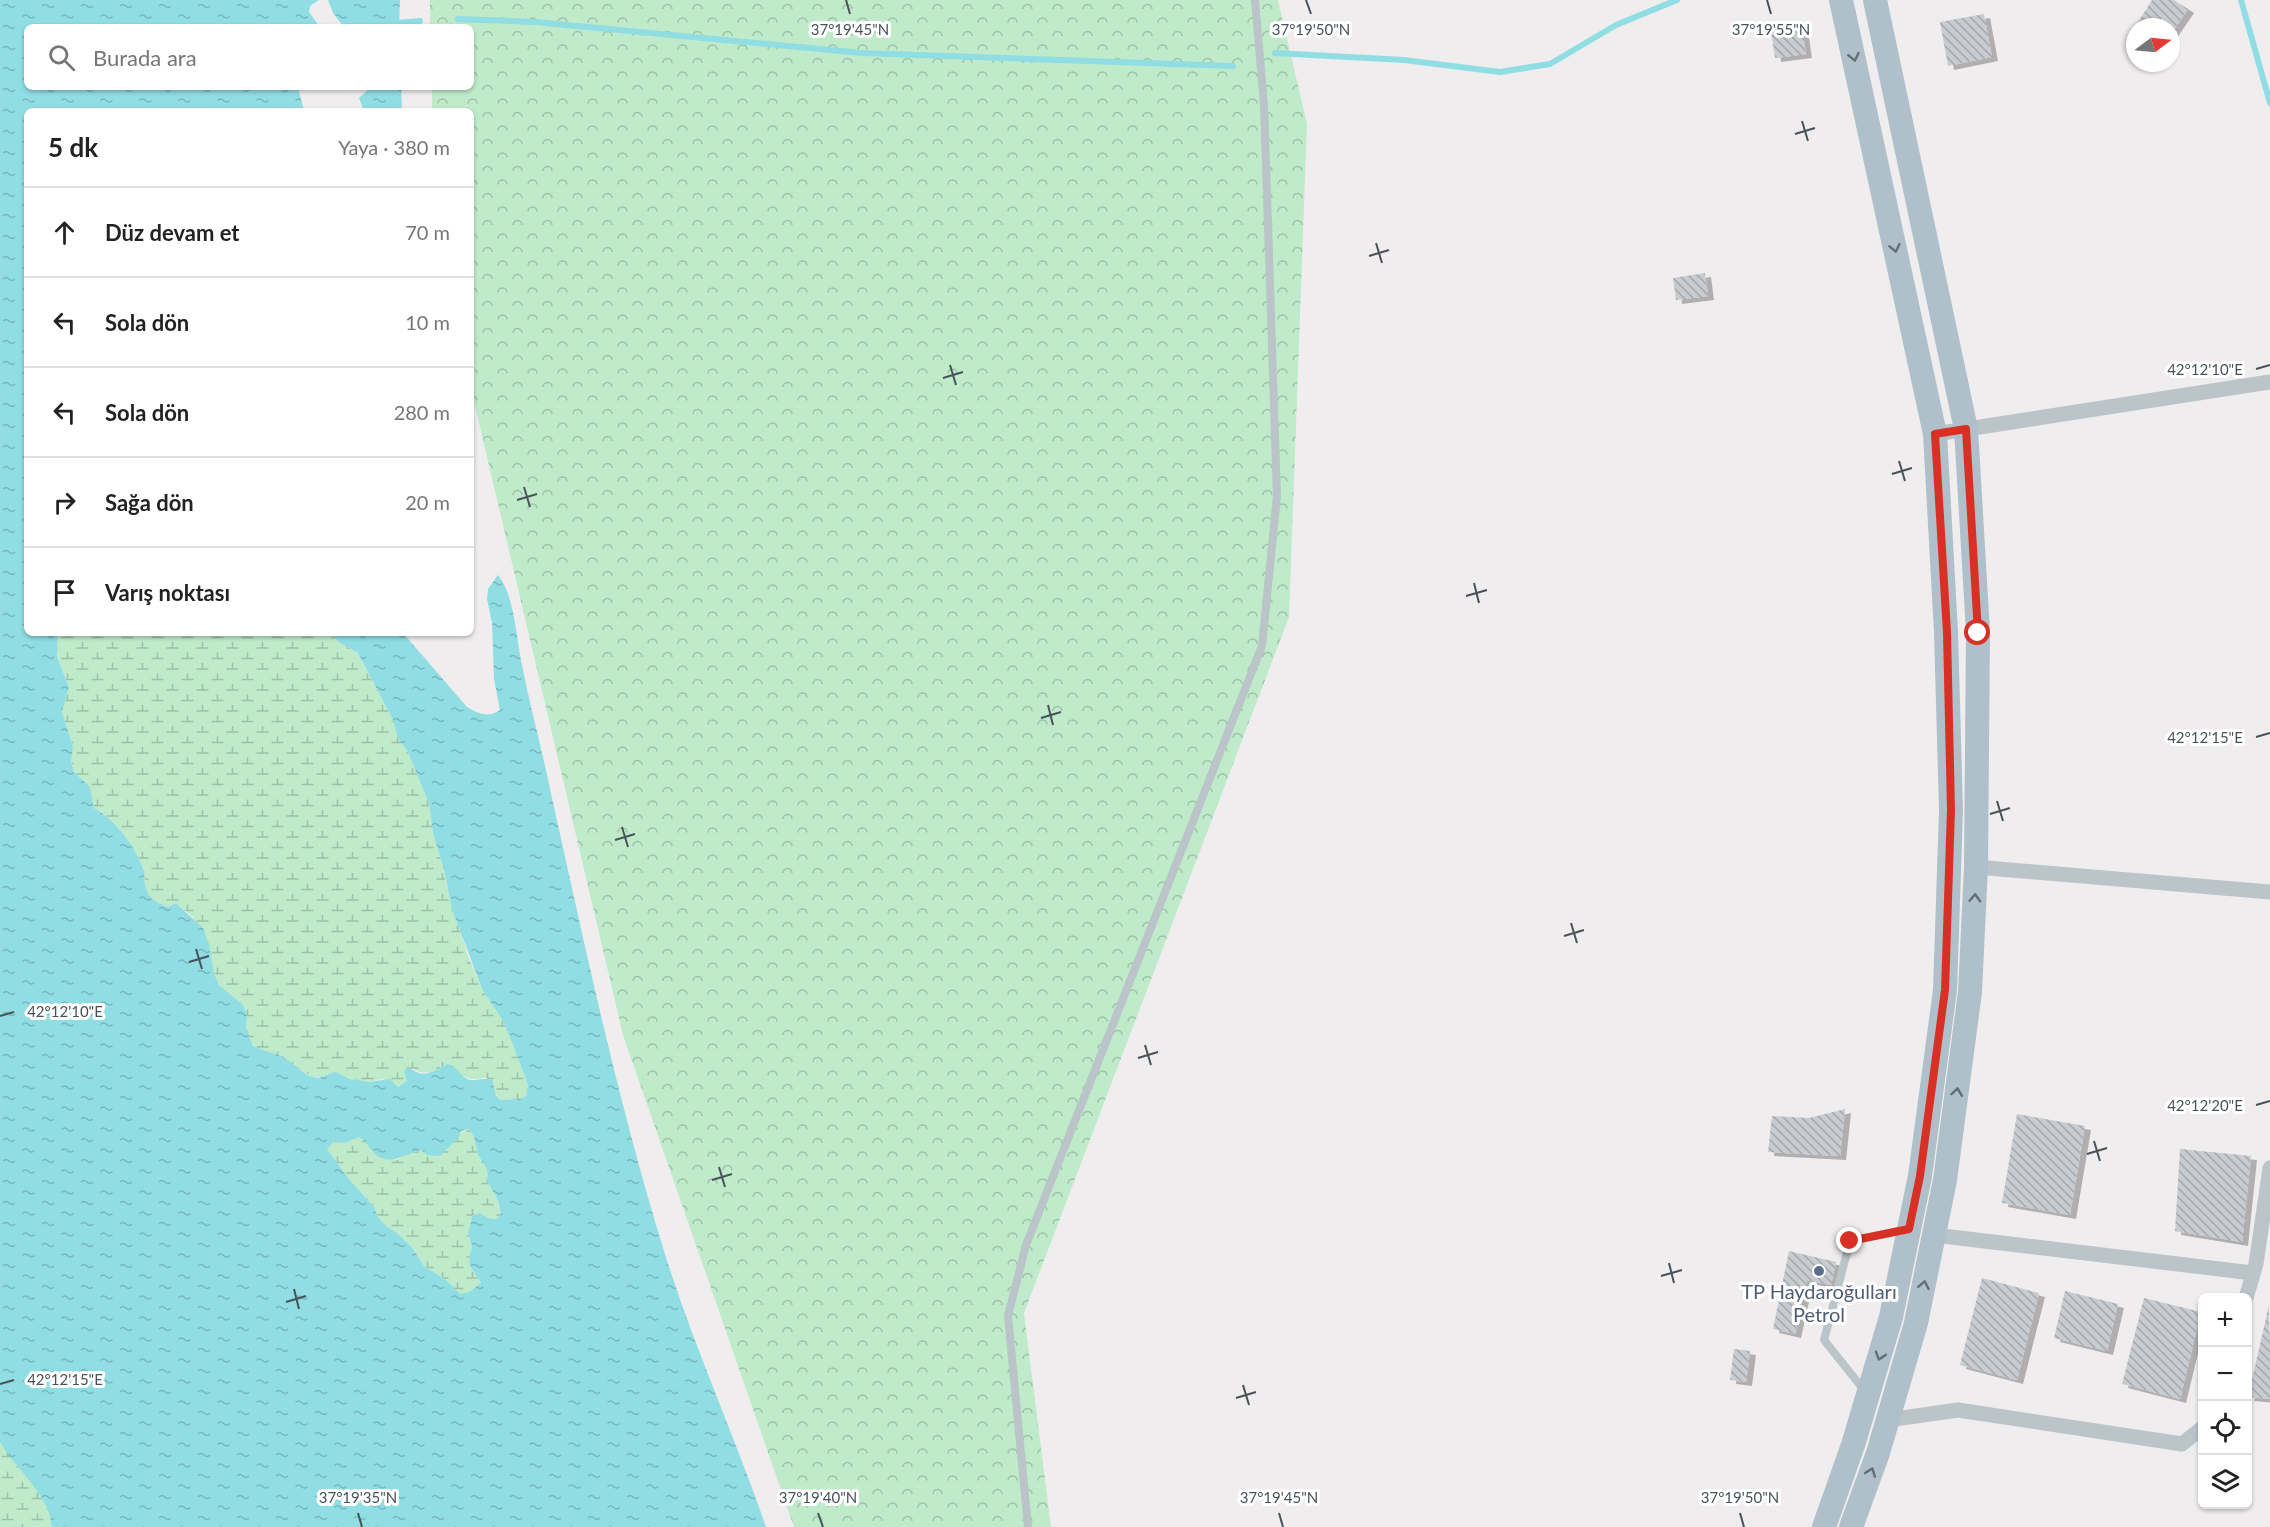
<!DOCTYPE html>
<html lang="tr">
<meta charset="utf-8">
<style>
body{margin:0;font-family:Lato,sans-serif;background:#f2f2f2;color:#222}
.controls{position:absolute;right:18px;bottom:18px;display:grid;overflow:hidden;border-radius:9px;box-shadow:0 2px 4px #0004}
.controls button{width:54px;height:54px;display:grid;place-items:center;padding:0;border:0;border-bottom:2px solid #e0e0e0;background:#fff;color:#222;font:30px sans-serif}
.compass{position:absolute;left:2126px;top:18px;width:54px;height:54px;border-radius:50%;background:#fff;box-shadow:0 2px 4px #0004;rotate:74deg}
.stop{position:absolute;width:18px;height:18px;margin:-14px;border:4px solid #d93025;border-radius:50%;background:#fff}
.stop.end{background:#d93025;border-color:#fff;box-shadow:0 2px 6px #0008}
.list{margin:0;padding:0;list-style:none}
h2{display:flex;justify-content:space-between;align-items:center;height:78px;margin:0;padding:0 24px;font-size:26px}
h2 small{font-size:20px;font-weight:400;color:#767676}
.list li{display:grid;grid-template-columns:39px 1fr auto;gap:18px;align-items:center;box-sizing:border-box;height:90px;padding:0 24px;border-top:2px solid #e0e0e0}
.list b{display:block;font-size:22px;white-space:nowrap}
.list em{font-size:20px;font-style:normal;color:#767676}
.icon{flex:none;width:33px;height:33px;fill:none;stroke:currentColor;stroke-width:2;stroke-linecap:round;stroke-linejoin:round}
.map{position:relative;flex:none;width:2270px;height:1527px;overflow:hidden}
.search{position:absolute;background:#fff;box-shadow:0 2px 4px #0004;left:24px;top:24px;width:450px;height:66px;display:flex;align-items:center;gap:15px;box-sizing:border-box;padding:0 21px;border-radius:9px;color:#767676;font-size:22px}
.panel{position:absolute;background:#fff;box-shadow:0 2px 4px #0004;left:24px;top:108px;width:450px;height:528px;border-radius:9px}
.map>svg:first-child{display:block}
.wetland{fill:url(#wetland-marsh)}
.park{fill:url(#park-crowns)}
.water{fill:url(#water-ripples);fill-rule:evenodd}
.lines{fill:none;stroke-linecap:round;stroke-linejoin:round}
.stream{stroke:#90dde4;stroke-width:6}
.building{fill:url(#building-back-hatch);filter:url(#shadow)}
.lane{stroke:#bac4c9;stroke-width:8}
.street{stroke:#bac4c9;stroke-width:15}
.primary{stroke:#afc0ca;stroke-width:24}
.oneway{stroke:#616e75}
.route{stroke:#d93025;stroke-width:8}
.ticks{fill:none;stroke:#475359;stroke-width:2}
.service-dot{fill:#5c6f8a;stroke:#fff;stroke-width:2}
.labels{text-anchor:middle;stroke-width:6;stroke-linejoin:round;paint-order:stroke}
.service-label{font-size:20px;fill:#4e5e75;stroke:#fff}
.ticks-label{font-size:15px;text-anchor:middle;fill:#475359;stroke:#fff;stroke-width:6;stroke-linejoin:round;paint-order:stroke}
</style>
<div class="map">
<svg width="2270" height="1527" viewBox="0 0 2270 1527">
<defs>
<pattern id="wetland-marsh" width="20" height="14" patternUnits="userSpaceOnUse" patternTransform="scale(1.5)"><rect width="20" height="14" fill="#bfebca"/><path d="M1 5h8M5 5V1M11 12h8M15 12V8" fill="none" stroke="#9dc1a7"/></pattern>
<pattern id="park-crowns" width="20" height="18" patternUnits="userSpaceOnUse" patternTransform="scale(1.5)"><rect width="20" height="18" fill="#bfebca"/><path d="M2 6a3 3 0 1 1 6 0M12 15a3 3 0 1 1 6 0" fill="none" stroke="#9dc1a7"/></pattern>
<pattern id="water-ripples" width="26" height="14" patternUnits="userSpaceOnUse" patternTransform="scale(1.5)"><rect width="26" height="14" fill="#90dde4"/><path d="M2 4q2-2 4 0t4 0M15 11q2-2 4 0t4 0" fill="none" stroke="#77b6bc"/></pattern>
<pattern id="building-back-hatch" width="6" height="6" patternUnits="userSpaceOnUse" patternTransform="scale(1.5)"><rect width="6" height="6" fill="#c8cbcf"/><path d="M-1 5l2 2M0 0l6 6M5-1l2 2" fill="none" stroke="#a4a7ab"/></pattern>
<filter id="shadow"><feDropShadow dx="6" dy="4" stdDeviation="0" flood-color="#0004"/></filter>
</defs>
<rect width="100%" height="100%" fill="#f0edee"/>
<!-- wetland -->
<path class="wetland" d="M58,633h273l9,10 18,10 34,65 6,19 10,15 21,51 4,30 11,37 2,13 22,73 14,33 21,32 10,24 15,40 -2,12 -5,2 -21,1 -14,-23c-19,6 -24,-2 -39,-13 -13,7 -22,13 -35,4l-5,13 -9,6 -16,-8 -14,3 -13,-3 -3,1 -16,-8 -14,5h-9l-60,-31 -7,-18 1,-12 -4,-10 -24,-21 -26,-68 -17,-14 -8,4c-11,-4 -21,-9 -23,-22 -1,-5 0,-9 -1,-14 -9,-25 -27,-51 -50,-63l-4,-21 -16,-15 -3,-11 2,-14 -11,-35 7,-25 -12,-30z
M469,1129l5,8 4,18 9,14 1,14 10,17 3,15 -5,4 -8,-1 -9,-5 -7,3 -4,18 4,12 -3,11 1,9 11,17 -12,9 -9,3 -14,-15 -22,-14 -13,-20 -15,-14 -9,-5 -9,-10 -4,-10 -25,-28 -22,-30 8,-8 16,-1 8,-3 8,4 6,11 24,8 11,-7 13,-3z
M0,1442c16,28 49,50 52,85h-52z"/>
<!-- park -->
<path class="park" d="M430,0h848l29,124 -18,493 -265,696 27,214h-257l-171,-492 -152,-646v-278h-39v-24h39v-60h-41z"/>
<!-- water -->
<path class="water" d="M0,0h319l-9,6 -1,6 11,15h-293v60h271l6,24h-277v522h31l-1,24 12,30 -7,25 11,35 -2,14 3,11 16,15 4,21c23,13 41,38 50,63 1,5 0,9 1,14 2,13 12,18 23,22l8,-4 27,25 6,17 5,28 5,12 24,20 4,11 -1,12 7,18c12,6 21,6 32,12 9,5 17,16 28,19 8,3 15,-4 23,-5l16,8 3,-1 13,3 22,-3 8,8 9,-6 -3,-9 2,-4c6,0 7,3 13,5 10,3 20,-5 28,-9 10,2 12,10 20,15 8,4 16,-3 25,1l4,15 4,5 21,-1 5,-3 2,-11 -15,-40 -10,-24 -21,-32 -30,-80 -8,-39 -11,-37 -4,-30 -13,-31 -8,-20 -10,-14 -6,-20 -34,-65 -18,-10 -9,-10h72l64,74c12,7 21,11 33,3l-6,-31 -2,-56 -5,-24 1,-10 10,-14c17,21 18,63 24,90 6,31 14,62 21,92 37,166 71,332 121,494 29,94 70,183 102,276h-714c-4,-36 -36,-56 -52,-85zM469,1129l5,8 4,18 9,14 1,14 10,17 3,15 -5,4 -8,-1 -8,-5 -8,3 -4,18 4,12 -3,11 1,9 11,17 -12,9 -9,2 -14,-14 -22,-14 -13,-20 -15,-14 -9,-5 -9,-10 -4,-10 -25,-28 -22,-30 8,-8 9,2 15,-6c8,5 10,11 16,17 15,13 30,0 46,-4l6,5 13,1 18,-18 3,-7z
M328,0h72l-1,27h-55l-11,-14z
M371,87h30l1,24h-38l-5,-13z"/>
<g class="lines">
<!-- stream -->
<path class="stream" d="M2241,0l29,103
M458,19l77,3 327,31 371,13
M392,20l6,3 22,-2
M1275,53l129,7 96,12 50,-8 66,-39 61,-25"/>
</g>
<!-- building -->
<path class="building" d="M2152,0h22l14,9 -17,25v-7h-26l-7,-5z
M1984,14l8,43 -44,9 -8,-44z
M1802,27l4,27 -31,4 -4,-27z
M1705,273l3,23 -32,4 -3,-22z
M1845,1109l-5,47 -72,-4 4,-36 37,2z
M2017,1114l68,12 -15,89 -68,-12z
M2180,1149l71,7 -9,86 -67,-11z
M1789,1251l47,11 -5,23 -24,-5 -12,54 -22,-5z
M1982,1278l57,15 -22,87 -57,-15z
M2065,1291l53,13 -11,47 -53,-13z
M2144,1298l57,14 -21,87 -58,-15z
M2269,1305l1,94 -22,-2z
M1734,1349l16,2 -4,31 -16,-2z"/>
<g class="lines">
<!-- lane -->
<path class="lane" d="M1864,1390l-40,-50 26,-99 54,-11
M1028,1527l-20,-211 18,-71 236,-599 15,-150 -13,-391 -9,-105"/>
<!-- street -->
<path class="street" d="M1935,434l335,-52
M1976,867l294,25
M1934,1235l319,38
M2246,1298l10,-34 14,-96
M1888,1420l70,-10 224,34 20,-16"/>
<!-- primary -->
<path class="primary" d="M1824,1527l29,-82 38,-128 29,-141 25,-186 6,-180 -5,-178 -11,-198 -94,-434
M1851,1527l27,-74 38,-130 29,-143 25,-188 6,-125 2,-235 -12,-203 -91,-429"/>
</g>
<!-- one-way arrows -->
<defs><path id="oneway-chevron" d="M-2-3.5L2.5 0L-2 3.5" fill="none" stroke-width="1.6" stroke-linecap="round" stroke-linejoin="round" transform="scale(1.5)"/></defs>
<g class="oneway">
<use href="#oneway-chevron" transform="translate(1854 57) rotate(78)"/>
<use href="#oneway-chevron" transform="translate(1895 248) rotate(78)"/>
<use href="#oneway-chevron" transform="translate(1975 898) rotate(-87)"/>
<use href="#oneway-chevron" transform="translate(1957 1092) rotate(-82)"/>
<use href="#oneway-chevron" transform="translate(1924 1285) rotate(-79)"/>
<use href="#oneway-chevron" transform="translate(1880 1356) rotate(107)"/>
<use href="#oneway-chevron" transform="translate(1871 1472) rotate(-70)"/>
</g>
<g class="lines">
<!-- route -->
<path class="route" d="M1850,1241l59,-12 11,-53 25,-186 6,-180 -4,-178 -12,-198 31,-5 12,204"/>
</g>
<!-- ticks -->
<path class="ticks" d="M846,0l4,14M1306,0l5,14M1767,0l4,14M1802,121l6,20M1795,134l20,-6M1376,243l6,20M1369,256l20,-6M950,365l6,20M2256,369l14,-4M943,378l20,-6M1899,461l6,20M1892,474l20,-6M524,487l6,20M517,500l20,-6M1474,583l5,20M1466,596l21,-6M1048,705l5,20M1041,718l20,-6M2256,737l14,-4M1997,801l6,20M1990,814l20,-6M622,827l6,20M615,840l20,-6M1571,923l6,20M1564,936l20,-6M196,949l6,20M189,962l20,-6M0,1016l14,-4M1145,1045l6,20M1138,1058l20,-6M2256,1105l14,-4M2094,1141l6,20M2087,1154l20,-6M719,1167l6,20M712,1180l20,-6M1669,1263l5,20M1661,1276l21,-6M294,1289l5,20M286,1302l20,-6M0,1384l14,-4M1243,1385l6,20M1236,1398l20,-6M358,1513l4,14M818,1513l5,14M1279,1513l4,14M1740,1513l4,14"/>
<!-- markers -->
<circle class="service-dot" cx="1819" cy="1271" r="6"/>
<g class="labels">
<!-- service labels -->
<g class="service-label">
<text x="1819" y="1299">TP Haydaroğulları<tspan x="1819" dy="23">Petrol</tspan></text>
</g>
</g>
<g class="ticks-label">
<text x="850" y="35">37°19'45"N</text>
<text x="1311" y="35">37°19'50"N</text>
<text x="1771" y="35">37°19'55"N</text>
<text x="2205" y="375">42°12'10"E</text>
<text x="2205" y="743">42°12'15"E</text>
<text x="65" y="1017">42°12'10"E</text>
<text x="2205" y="1111">42°12'20"E</text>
<text x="65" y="1385">42°12'15"E</text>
<text x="358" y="1503">37°19'35"N</text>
<text x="818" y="1503">37°19'40"N</text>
<text x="1279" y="1503">37°19'45"N</text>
<text x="1740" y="1503">37°19'50"N</text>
</g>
</svg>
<div class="controls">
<button>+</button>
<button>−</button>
<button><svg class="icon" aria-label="locate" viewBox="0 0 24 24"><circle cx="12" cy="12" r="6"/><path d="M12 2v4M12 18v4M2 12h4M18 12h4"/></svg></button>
<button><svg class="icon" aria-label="layers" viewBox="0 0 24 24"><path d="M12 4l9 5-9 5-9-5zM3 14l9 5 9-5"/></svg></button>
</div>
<svg class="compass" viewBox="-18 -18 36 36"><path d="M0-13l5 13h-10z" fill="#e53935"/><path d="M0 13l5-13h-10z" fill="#767676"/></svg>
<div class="stop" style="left:1978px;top:633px"></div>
<div class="stop end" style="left:1850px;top:1241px"></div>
<div class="search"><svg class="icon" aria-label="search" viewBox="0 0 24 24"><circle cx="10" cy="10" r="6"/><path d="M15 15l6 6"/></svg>Burada ara</div>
<section class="panel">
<h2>5 dk<small>Yaya · 380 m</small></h2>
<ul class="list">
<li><svg class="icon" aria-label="ahead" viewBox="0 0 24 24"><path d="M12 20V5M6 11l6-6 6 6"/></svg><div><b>Düz devam et</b></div><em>70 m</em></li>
<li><svg class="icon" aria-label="left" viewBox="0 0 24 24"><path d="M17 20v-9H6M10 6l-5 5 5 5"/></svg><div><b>Sola dön</b></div><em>10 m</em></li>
<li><svg class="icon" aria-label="left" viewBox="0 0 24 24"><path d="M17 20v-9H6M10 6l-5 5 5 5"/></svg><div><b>Sola dön</b></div><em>280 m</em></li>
<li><svg class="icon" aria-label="right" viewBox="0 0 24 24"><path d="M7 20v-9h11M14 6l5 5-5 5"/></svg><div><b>Sağa dön</b></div><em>20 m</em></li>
<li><svg class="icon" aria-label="arrive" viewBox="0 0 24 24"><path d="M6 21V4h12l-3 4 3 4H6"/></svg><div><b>Varış noktası</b></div></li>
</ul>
</section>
</div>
